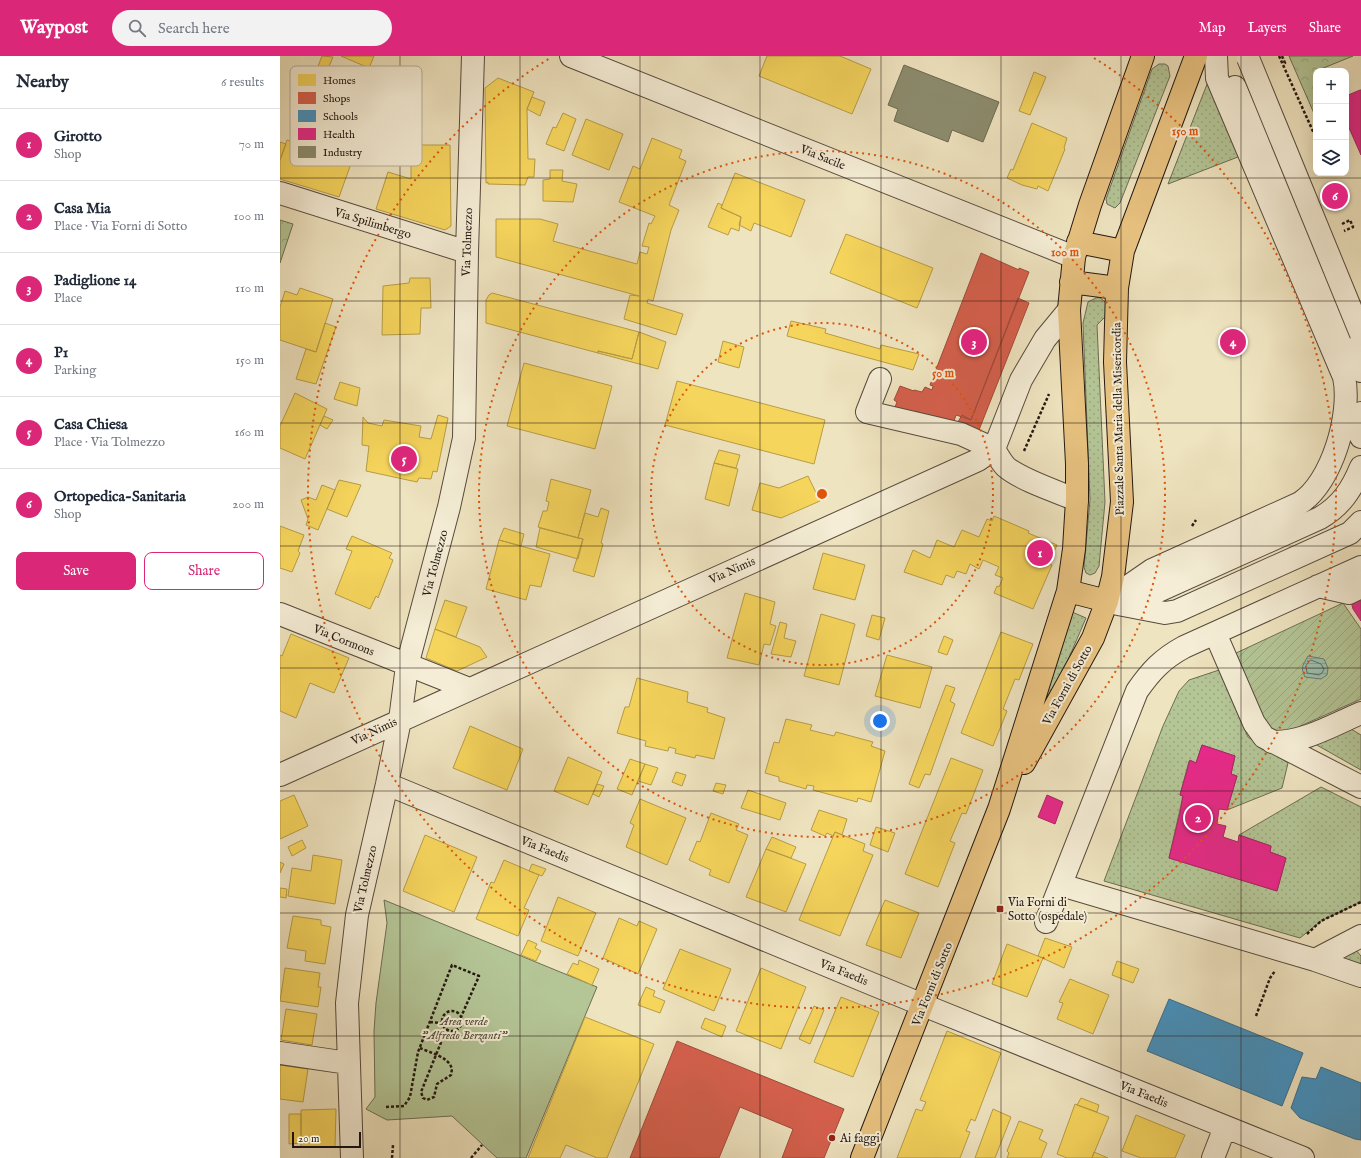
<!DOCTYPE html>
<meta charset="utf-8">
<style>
body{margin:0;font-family:"IM FELL English",serif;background:#f2f2f3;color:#1f2937}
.controls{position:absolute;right:12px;top:12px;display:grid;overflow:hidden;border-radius:8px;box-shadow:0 4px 16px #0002}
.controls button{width:36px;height:36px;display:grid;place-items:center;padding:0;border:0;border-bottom:1px solid #e0e1e3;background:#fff;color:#1f2937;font:20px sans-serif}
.scale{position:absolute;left:12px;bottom:10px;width:69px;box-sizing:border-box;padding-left:4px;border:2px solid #241811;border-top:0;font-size:11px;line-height:14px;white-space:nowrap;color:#241811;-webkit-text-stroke:3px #f5edd6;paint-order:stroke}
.you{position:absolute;left:600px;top:665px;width:14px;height:14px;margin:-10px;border:3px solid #fff;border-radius:50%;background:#1a73e8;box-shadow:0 0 0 6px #1a73e833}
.badge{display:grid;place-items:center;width:26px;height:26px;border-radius:50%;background:#db2777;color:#fff;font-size:13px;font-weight:700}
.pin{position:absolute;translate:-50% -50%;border:2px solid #fff;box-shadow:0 1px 4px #0006}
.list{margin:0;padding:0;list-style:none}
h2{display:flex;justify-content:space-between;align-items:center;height:52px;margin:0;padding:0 16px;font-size:17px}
h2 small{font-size:13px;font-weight:400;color:#747a83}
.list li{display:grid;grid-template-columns:26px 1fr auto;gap:12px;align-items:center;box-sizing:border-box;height:72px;padding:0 16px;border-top:1px solid #e0e1e3}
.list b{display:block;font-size:15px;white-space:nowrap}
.list p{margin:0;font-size:13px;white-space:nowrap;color:#747a83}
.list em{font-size:13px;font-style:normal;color:#747a83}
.actions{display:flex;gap:8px;padding:12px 16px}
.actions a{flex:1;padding:9px 0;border:1px solid #db2777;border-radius:8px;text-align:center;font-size:14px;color:#db2777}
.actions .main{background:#db2777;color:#fff}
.icon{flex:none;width:22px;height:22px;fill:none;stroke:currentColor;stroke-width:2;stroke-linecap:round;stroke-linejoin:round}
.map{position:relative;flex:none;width:1081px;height:1102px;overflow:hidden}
header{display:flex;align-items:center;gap:24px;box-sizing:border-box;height:56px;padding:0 20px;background:#db2777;color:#fff}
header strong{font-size:19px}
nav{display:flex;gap:22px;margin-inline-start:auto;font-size:14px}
.search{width:280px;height:36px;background:#f2f2f3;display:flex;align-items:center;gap:10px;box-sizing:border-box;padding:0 14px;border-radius:22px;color:#747a83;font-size:15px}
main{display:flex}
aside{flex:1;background:#fff}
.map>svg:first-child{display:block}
.grass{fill:url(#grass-dots);stroke:#6c6e54}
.forest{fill:url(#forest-crowns);stroke:#6c6e54}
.park{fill:#b4c596;stroke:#6c6e54}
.garden{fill:url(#garden-furrows);stroke:#6c6e54}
.water{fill:url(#water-rules);stroke:#6b7c6f}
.homes{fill:#f6d55c;stroke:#b79c46}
.shops{fill:#d6604d;stroke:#a14a3b}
.schools{fill:#4393c3;stroke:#3a6e8e}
.health{fill:#e7298a;stroke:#ac2466}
.industry{fill:#8c8c6e;stroke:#6d6952}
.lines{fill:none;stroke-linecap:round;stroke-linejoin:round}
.shore{stroke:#5f6c60;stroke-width:1}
.minor-casing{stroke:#574b3d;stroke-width:24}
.major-casing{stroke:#241811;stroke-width:24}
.path{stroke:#241811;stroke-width:2.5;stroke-dasharray:3 2;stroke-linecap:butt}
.minor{stroke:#f5edd6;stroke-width:22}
.major{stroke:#e8c280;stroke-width:22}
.minor-bridge-casing{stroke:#574b3d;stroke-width:24;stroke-linecap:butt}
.minor-bridge{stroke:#f5edd6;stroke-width:22}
.grid{fill:none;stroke:#241811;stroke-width:1;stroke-opacity:0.55}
.ring{fill:none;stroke:#de560c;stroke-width:2;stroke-dasharray:2 4}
.poi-dot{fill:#8f2418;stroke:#f5edd6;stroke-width:1.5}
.labels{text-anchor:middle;stroke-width:4;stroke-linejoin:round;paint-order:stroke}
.street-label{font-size:12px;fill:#241811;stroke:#f5edd6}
.poi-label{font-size:12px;fill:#241811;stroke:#f5edd6;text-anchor:start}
.park-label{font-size:12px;font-style:italic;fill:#4f4c39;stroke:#f5edd6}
.key{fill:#f5edd6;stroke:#b6ad9b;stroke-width:1}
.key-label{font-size:11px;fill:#241811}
.centre{fill:#de560c;stroke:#f5edd6;stroke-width:2}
.ring-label{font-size:12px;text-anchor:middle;font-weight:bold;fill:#de560c;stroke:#f5edd6;stroke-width:4;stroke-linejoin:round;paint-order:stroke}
</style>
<header>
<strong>Waypost</strong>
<div class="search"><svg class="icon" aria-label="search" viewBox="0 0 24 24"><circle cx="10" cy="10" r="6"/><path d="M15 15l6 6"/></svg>Search here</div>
<nav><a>Map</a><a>Layers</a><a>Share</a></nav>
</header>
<main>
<aside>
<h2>Nearby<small>6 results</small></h2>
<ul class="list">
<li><span class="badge">1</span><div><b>Girotto</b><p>Shop</p></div><em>70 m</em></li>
<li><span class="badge">2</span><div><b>Casa Mia</b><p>Place · Via Forni di Sotto</p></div><em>100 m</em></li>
<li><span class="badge">3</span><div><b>Padiglione 14</b><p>Place</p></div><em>110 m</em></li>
<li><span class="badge">4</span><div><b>P1</b><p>Parking</p></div><em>150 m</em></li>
<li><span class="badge">5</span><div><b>Casa Chiesa</b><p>Place · Via Tolmezzo</p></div><em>160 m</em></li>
<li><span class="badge">6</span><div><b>Ortopedica-Sanitaria</b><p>Shop</p></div><em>200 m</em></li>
</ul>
<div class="actions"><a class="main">Save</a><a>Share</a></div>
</aside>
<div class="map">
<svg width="1081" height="1102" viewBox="0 0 1081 1102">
<defs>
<pattern id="grass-dots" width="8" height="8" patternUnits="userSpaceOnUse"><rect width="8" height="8" fill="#b4c596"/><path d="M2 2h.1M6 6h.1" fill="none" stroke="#9ba880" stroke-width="1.8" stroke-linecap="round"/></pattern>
<pattern id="forest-crowns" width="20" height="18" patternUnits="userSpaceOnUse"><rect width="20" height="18" fill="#b4c596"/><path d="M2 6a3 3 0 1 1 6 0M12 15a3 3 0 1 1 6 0" fill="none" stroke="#9ba880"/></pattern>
<pattern id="garden-furrows" width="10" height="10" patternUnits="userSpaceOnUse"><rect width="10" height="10" fill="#b4c596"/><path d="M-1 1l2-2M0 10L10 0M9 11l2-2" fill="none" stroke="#9ba880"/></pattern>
<pattern id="water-rules" width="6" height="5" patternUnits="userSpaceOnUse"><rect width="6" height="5" fill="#9abfae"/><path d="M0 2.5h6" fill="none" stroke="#85a395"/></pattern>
</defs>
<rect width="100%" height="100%" fill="#efe4c0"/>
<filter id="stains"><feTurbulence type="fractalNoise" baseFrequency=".005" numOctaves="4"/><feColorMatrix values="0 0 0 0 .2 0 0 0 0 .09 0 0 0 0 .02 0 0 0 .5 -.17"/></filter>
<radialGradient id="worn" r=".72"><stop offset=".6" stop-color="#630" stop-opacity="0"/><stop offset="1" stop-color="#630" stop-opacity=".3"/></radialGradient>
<!-- grass -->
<path class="grass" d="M879,8h6l3,2 2,10 -50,127 -5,5 -8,-4 -1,-5 46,-130z
M931,18l32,81 -75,29z
M818,241c9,4 9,9 9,18l-10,10 8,177 -6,64 -4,7 -5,2 -4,-2 -2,-6 6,-67 -7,-177 5,-21z
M792,556l14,6 -24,56 -28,42z
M939,614l29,67 40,26 -6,25 -55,22 10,-34 -6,-2 4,-18 -33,-11 -6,18 -7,-2 -9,34 3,1 -14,62 108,33 9,-33 -16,-6 1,-6 -32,-11 82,-48 40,20v95l-40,19 -21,17 -196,-57 59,-155 16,-35 10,-11z
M1071,673l10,6v35l-46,-26z
M1074,892l7,8v14l-17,-11 2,-5z"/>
<!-- forest -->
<path class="forest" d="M1009,0h64l-37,15v47z
M0,164l13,4 -13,39z"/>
<!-- park -->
<path class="park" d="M104,844l213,87 -71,171h-29l-45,-42 -65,4 -21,-11 9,-12 -1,-66 2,-28 11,-80z"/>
<!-- garden -->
<path class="garden" d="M1063,547l18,26v70l-74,33 -11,1 -13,-10 -29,-69z"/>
<!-- water -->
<path class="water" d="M1028,600l16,3 4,9 -1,7 -6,4 -16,-2c-5,-10 -2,-12 3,-21z"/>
<!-- homes -->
<path class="homes" d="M42,0l11,1 -12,28 34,11 -2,5 13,4 -9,32 -59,-19z
M61,0h33l-5,12z
M487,0h73l31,13 -19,45 -93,-38z
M754,16l12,5 -16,38 -11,-4z
M218,22l36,14 -7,17 1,50h7l-1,18h-6l-3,8 -37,-1v-2l-2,1 -1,-95z
M252,41l13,5 -5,14 -13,-7z
M283,57l13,6 -12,32 -18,-7 7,-17 3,1z
M306,63l37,15 -14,36 -37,-15z
M752,67l35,15 -3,10 1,1 -17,42 -10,-5 -1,3 -15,-4 -15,-7 4,-9 2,1z
M372,82l30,12 -3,8 7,3 -17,44 10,5 -8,20 -18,71 -5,-2 -1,4 36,11 -7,21 -52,-16 6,-24 9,1 -143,-39v-38h44l18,5 -5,17 84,23 3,-12 7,2 2,-7 -7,-1 7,-23 2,1 4,-8 -36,-14 14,-36 7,3z
M7,84l65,21 -13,36 -59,-18v-19z
M0,86l6,2 -6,16z
M131,89h39l1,81 -6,4 -69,-21 12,-37 23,7z
M270,114h13l-1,11 15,3 -4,18 -30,-1v-21l7,-1z
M455,117l70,27 -14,37 -37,-14 -3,8 -12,-6 2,-8 -20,-9z
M438,147l4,2 -1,3 20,9 -2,14 -8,-3 -3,7 -20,-8z
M566,178l87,34 -16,40 -87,-35z
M130,222h20l1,30h-10l-1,26 -38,1 1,-49 26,-3z
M20,232l33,11 -17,53 -36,-12v-33l5,-16 12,4z
M212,237l147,39 -7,27 -34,-8v2l-112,-30v-23l3,-5z
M511,265l35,8 -1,4 55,16 1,-4 38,9 -6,16 -126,-34z
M45,267l11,4 -20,57 -20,-5 10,-30 10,3z
M359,276l27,10 -8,27 -60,-16v-2l34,8z
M443,285l21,6 -5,21 -21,-6z
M244,307l88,23 -17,63 -88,-23z
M397,325l148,39 -11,44 -149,-39z
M60,326l20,6 -3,18 -23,-7z
M15,337l32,16 -22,50 -25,-11v-22z
M158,359l10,3 -11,54 -4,-1 -2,8 -12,-1 -2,4 -51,-11 3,-25 -7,-1 1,-28 5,6 14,3 2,-6 37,6 -2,11 12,2z
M44,360l9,4 -6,9 -7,-4z
M439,394l21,5 -4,13 -22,-5z
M434,407l24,6 -9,37 -24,-7z
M528,420l12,25 -39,17 -29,-8 8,-27 19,5z
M271,423l40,11 -13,48 -40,-11 5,-16h4l2,-9 -3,-1z
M59,424l22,5 -14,32 -20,-8z
M42,429l13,5 -17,40 -12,-5 2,-6 -7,-19 7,-3 8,3z
M321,452l8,3 -8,32 2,1 -9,33 -21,-6 10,-32 -5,-1 7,-25 13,4z
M714,460l35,15 -1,2 29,12 -8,18 3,2 -19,44 -39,-16 3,-7 2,1 4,-9 -8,-3 4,-8 -16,-7 -4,9 -9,-5 -4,10 -9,-3 -3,7 -8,-3 -4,10 -38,-13 9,-22 17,8 7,-18 17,7 8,-17 17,7 8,-18 5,2z
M0,470l24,9 -6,16 2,2 -8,19 -12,-4z
M224,472l20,6 -3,12 -22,-6z
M260,472l43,11 -5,20 -42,-12z
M72,480l40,17 -3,5 4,2 -15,38 -2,-2 -6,13 -35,-15 17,-43 -6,-2z
M219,484l51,14 -9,33 -11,-2 -4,15 -40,-11z
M543,497l42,12 -10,35 -42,-11z
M465,537l30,9 -5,22 6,2 -6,19 -6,-1 -5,21 -32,-7z
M165,544l22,7 -11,30 -21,-8z
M541,558l34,10 -16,61 -35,-9z
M592,559l13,3 -6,22 -13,-4z
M500,566l7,2 -3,14 12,3 -5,16 -20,-3z
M155,573l45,18 7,10 -30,14 -31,-13z
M721,576l32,12 -14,36 -4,-1 -12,30 4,2 -14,35 -32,-13z
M11,578l58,24 -15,35 -24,-10 -14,35 -16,-7v-56l2,1z
M664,580l9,4 -6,15 -9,-3z
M607,599l45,12 -12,41 -45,-12z
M357,622l51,14 -1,10 21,6 -1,4 18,6 -11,41 -18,-4 -1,3 -20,-5 1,-4 -7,-2 -1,4 -23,-5 1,-5 -29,-8 8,-26h4z
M666,629l9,3 -5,13 5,3 -25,71 -5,-1 -6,14 -10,-4z
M506,663l26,6 -2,5 24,6 2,-4 37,10 -2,4 14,5 -14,51 -13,-4 -1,4 -44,-12 1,-4 -7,-1 -1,4 -27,-8v-4l-14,-4 9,-31 5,1z
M190,670l53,23 -16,41 -54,-22z
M288,701l34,15 -14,33 -34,-14z
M671,702l32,12 -17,44 -4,-1 -12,28 5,2 -17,44 -33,-13z
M350,703l15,5 -13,31 -15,-6z
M365,708l13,4 -7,17 -13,-4z
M396,716l10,3 -4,11 -10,-4z
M436,727l10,2 -3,9 -10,-3z
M317,728l7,2 -5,11 -6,-3z
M468,734l38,13 -6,17 -39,-12z
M14,739l14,31 -28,13v-38z
M360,743l46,19 -19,47 -41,-18 8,-22 -4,-2z
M539,754l28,9 -5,16 -7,-3 -2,4 -6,-3 -2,3 -14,-6z
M431,757l28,11 -3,6 12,5 -19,48 -20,-8 2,-5 -22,-10 8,-19 3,1z
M596,771l19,6 -7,19 -18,-7z
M555,776l30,12 -2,7 10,4 -33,81 -41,-16z
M145,779l52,22 -23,55 -51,-21z
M492,781l24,10 -5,11 -25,-9z
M22,784l4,8 -14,8 -4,-9z
M486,793l40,15 -20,48 -40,-15z
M33,799l29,5 -7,44 -47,-8 4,-28 19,3z
M224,804l35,15 -15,33 5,2 -11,26 -42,-17 15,-37 3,1z
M0,806l4,2 -4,9z
M252,808l14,5 -4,7 -13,-5z
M0,832l7,1 -1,9 -6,-1z
M278,841l38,16 -18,43 -37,-15z
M605,844l34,13 -18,45 -35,-13z
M13,860l28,4v5l10,2 -6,37 -20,-3 1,-10 -19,-3z
M339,862l18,8 2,-5 18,8 -19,45 -35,-16z
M765,882l27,9 -8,21 -26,-12z
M248,884l9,4 -2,4 6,3 -5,10 -15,-6z
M727,888l36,14 -16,39 -35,-13z
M400,893l51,20 -17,42 -51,-22z
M299,904l20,9 -7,16 -25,-11 6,-11 5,2z
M837,905l22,8 -6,14 -21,-8z
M5,912l35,5 -2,14h3l-3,20 -38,-6z
M481,912l45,19 -25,62 -45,-18z
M790,923l39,16 -16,39 -36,-15 6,-16 -4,-1z
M366,931l9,4 -2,5 12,5 -5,12 -22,-8z
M561,941l38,15 -26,65 -39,-15z
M534,950l10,4 -14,34 -11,-5z
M6,953l31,5 -5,31 -31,-5z
M305,961l69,27 -47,114h-10l-31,-13 -6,13h-32z
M425,962l21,8 -4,11 -21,-9z
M667,975l54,22 -26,68 -4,-2 -5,12 4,1 -10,26h-63l19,-49 6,2 4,-9 -6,-2z
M0,1009l28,4 -5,33 -23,-3z
M801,1042l18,7 -2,7 -20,-7z
M795,1048l34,13 -17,41h-25l-10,-4z
M56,1053l-1,38h-34v-37z
M713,1053l18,8 -16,41h-20z
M9,1058h12v29l-12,1z
M856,1059l49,20 -10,23h-34l-19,-7z
M739,1065l24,9 -4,9 8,4 -6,15h-34l2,-5 -2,-2z
M814,1096l14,6h-16z"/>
<!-- shops -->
<path class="shops" d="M701,197l38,17v-2l10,4 -58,148 -15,-5 -3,9 -31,-10 -5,-3 -2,4 -20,-8 2,-5 -3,-2 6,-14 14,5v-1l8,2 3,-5 7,3 1,-4 -3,-1z
M738,242l11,5 -50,127 -21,-8 4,-7 9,5z
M397,985l167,68 -20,49h-42l11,-29 -53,-22 -21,51h-89z"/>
<!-- schools -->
<path class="schools" d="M889,943l134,54 -21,53 -135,-55z
M1041,1011l40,16v57l-6,-1 -55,-21 -9,-10 11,-31 14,2z"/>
<!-- health -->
<path class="health" d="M1080,34h1v65l-15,-34v-25z
M1081,517v48l-8,-12 -3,-11z
M922,689l33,11 -4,18 6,2 -10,34 -8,-1 -2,15 9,2 -3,11 15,5 1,-7 32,11 -1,6 16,6 -9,33 -108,-33 11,-45 3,-17 -3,-1 10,-35 6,3z
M767,739l16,7 -8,22 -17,-7z"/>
<!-- industry -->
<path class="industry" d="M624,9l95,37 -16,40 -31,-12 -4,12 -54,-21 4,-12 -10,-4z"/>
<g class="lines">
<!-- shore -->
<path class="shore" d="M1031,604l10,4 3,5 -2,4 -3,2 -12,-2 -1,-7z"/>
<defs>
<path id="minor" d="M291,0l503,201
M955,31l126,284
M0,137l187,59
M789,254l-24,29 -24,41 -27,69c4,7 7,13 12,18 15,13 52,25 71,33
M600,323l-13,33 94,22 33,15
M1081,357l-4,14 4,10
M1038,530l31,7 12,-6
M834,544l42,-8 164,-74c21,-12 32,-29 41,-51
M827,545l45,-31 148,-67c32,-20 52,-90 44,-126l-127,-299 -1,-22
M838,548l47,9 12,-2 173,-78 11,-11
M0,558l189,75
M935,577l39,90 10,14 97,50
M992,686c31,1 61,-17 89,-29
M0,719l698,-315 16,-11
M107,728l536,221 380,153
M781,829l254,75
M766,866l91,-231c14,-20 25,-32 47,-44l177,-80
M1081,880l-46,24 46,16
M0,997l68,10
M72,1102l-5,-155 10,-88 30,-131 13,-64 7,-54 42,-159 15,-69 3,-186 6,-196
M933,1102l12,-31"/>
<path id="major" d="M798,186l45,9
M791,226l46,6
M788,535l39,10
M744,707l69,-125 14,-37 6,-24 9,-75 -7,-140 2,-74 6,-37 73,-195
M582,1102l137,-349 69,-218 6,-42 3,-49v-36l-8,-154 5,-53 16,-52 53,-149"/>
</defs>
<!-- minor casing -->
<use href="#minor" class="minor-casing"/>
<!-- major casing -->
<use href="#major" class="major-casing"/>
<!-- path -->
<path class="path" d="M999,0l37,82
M1002,0l3,7 -2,1
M1062,168l8,-4 3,7 -9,4
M744,395l25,-57
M912,470l4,-6
M1027,878l14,-13 40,-19
M162 965a10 10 0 1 1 20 0a10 10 0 1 1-20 0Z
M976,960l14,-38 5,-7
M150,966l12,1
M140,992c11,5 29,9 32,21l-1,6 -14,9 -3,13 -7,3 -4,-2 -2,-6 25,-62
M106,1051l18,-1 6,-9 8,-45 34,-87 27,11 -18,41
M112,1102l1,-13
M191,1102l11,-13"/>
<!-- minor -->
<use href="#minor" class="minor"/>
<!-- major -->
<use href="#major" class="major"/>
<defs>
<path id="minor-bridge" d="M968,2l113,276"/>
</defs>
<!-- minor-bridge casing -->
<use href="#minor-bridge" class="minor-bridge-casing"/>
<!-- minor-bridge -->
<use href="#minor-bridge" class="minor-bridge"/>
</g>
<!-- grid -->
<path class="grid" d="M120,0v1102M240,0v1102M360,0v1102M480,0v1102M601,0v1102M721,0v1102M841,0v1102M961,0v1102M0,122h1081M0,245h1081M0,367h1081M0,490h1081M0,612h1081M0,735h1081M0,857h1081M0,980h1081"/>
<!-- distance rings -->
<g class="ring">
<circle cx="542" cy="438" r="171"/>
<circle cx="542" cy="438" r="343"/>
<path d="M814 2A514 514 0 1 1 270 2"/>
</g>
<!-- markers -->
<g class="poi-dot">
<rect x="716" y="849" width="8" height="8" rx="2"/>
<circle cx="552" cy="1082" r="4"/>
</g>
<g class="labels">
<!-- street labels -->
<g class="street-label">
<text transform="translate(543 101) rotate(22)" y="4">Via Sacile</text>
<text transform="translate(93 167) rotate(17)" y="4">Via Spilimbergo</text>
<text transform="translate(187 186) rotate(-88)" y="4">Via Tolmezzo</text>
<text transform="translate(838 363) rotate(-91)" y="4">Piazzale Santa Maria della Misericordia</text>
<text transform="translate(155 507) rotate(-75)" y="4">Via Tolmezzo</text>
<text transform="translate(452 514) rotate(-24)" y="4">Via Nimis</text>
<text transform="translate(64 584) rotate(22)" y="4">Via Cormons</text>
<text transform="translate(787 629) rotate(-61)" y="4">Via Forni di Sotto</text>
<text transform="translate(94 675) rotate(-25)" y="4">Via Nimis</text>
<text transform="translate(265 793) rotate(22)" y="4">Via Faedis</text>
<text transform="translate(85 823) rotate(-77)" y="4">Via Tolmezzo</text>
<text transform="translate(564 916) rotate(22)" y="4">Via Faedis</text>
<text transform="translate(652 928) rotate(-68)" y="4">Via Forni di Sotto</text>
<text transform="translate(864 1038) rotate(22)" y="4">Via Faedis</text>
</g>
<!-- poi labels -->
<g class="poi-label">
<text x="728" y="850">Via Forni di<tspan x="728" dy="14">Sotto (ospedale)</tspan></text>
<text x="560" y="1086">Ai faggi</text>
</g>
<!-- park labels -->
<g class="park-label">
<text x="184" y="969">Area verde<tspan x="184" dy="14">"Alfredo Berzanti"</tspan></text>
</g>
</g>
<!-- legend -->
<rect x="10" y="10" width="132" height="100" rx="6" class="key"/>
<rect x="18" y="18" width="18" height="12" fill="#f6d55c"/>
<rect x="18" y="36" width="18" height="12" fill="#d6604d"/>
<rect x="18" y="54" width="18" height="12" fill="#4393c3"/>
<rect x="18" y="72" width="18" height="12" fill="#e7298a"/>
<rect x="18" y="90" width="18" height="12" fill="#8c8c6e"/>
<g class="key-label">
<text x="43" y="28">Homes</text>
<text x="43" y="46">Shops</text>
<text x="43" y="64">Schools</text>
<text x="43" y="82">Health</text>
<text x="43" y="100">Industry</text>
</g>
<circle cx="542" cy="438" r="6" class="centre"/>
<g class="ring-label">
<text x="905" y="79">150 m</text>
<text x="785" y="200">100 m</text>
<text x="663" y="321">50 m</text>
</g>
<rect width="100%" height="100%" filter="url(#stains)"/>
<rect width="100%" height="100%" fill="url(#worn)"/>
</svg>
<div class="controls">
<button>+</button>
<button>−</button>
<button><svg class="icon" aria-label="layers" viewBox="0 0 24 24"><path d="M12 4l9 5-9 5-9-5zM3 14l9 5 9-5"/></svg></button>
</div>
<div class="scale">20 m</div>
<div class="you"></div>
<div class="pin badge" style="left:760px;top:497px">1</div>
<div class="pin badge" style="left:918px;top:762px">2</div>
<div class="pin badge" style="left:694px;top:286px">3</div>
<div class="pin badge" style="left:953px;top:286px">4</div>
<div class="pin badge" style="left:124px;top:403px">5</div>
<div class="pin badge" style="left:1055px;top:140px">6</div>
</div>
</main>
